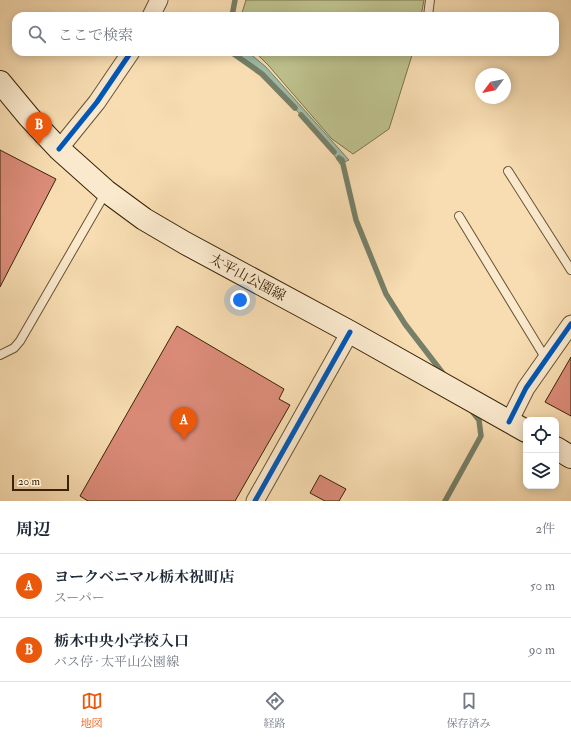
<!DOCTYPE html>
<html lang="ja">
<meta charset="utf-8">
<style>
body{margin:0;font-family:"IM FELL Double Pica","Noto Serif JP",serif;background:#f2f2f3;color:#1f2937}
.controls{position:absolute;right:12px;bottom:12px;display:grid;overflow:hidden;border-radius:8px;box-shadow:0 2px 10px #0003}
.controls button{width:36px;height:36px;display:grid;place-items:center;padding:0;border:0;border-bottom:1px solid #e0e1e3;background:#fff;color:#1f2937;font:20px sans-serif}
.compass{position:absolute;left:475px;top:68px;width:36px;height:36px;border-radius:50%;background:#fff;box-shadow:0 2px 10px #0003;rotate:238deg}
.scale{position:absolute;left:12px;bottom:10px;width:57px;box-sizing:border-box;padding-left:4px;border:2px solid #3a2306;border-top:0;font-size:11px;line-height:14px;white-space:nowrap;color:#3a2306;-webkit-text-stroke:3px #fae9cd;paint-order:stroke}
.you{position:absolute;left:240px;top:300px;width:14px;height:14px;margin:-10px;border:3px solid #fff;border-radius:50%;background:#1a73e8;box-shadow:0 0 0 6px #1a73e833}
.badge{display:grid;place-items:center;width:26px;height:26px;border-radius:50%;background:#ea580c;color:#fff;font-size:13px;font-weight:700}
.pin{position:absolute;translate:-50% -33px;filter:drop-shadow(0 1px 2px #0008)}
.pin::after{content:'';position:absolute;top:21px;width:14px;height:12px;background:inherit;clip-path:polygon(0 0,100% 0,50% 100%)}
.list{margin:0;padding:0;list-style:none}
h2{display:flex;justify-content:space-between;align-items:center;height:52px;margin:0;padding:0 16px;font-size:17px}
h2 small{font-size:13px;font-weight:400;color:#747a83}
.list li{display:grid;grid-template-columns:26px 1fr auto;gap:12px;align-items:center;box-sizing:border-box;height:64px;padding:0 16px;border-top:1px solid #e0e1e3}
.list b{display:block;font-size:15px;white-space:nowrap}
.list p{margin:0;font-size:13px;white-space:nowrap;color:#747a83}
.list em{font-size:13px;font-style:normal;color:#747a83}
.icon{flex:none;width:22px;height:22px;fill:none;stroke:currentColor;stroke-width:2;stroke-linecap:round;stroke-linejoin:round}
.map{position:relative;flex:none;width:571px;height:501px;overflow:hidden}
.search{position:absolute;background:#fff;box-shadow:0 2px 10px #0003;left:12px;right:12px;top:12px;height:44px;display:flex;align-items:center;gap:10px;box-sizing:border-box;padding:0 14px;border-radius:12px;color:#747a83;font-size:15px}
.sheet{height:180px;background:#fff}
nav{display:flex;justify-content:space-around;align-items:center;box-sizing:border-box;height:56px;border-top:1px solid #e0e1e3;background:#fff;font-size:11px;color:#747a83}
nav a{display:grid;justify-items:center;gap:2px}
nav .on{color:#ea580c}
.map>svg:first-child{display:block}
.green{fill:#bdc18d;stroke:#7c724a}
.water{fill:#9ebca8;stroke:#767f67}
.lines{fill:none;stroke-linecap:round;stroke-linejoin:round}
.stream{stroke:#767f67;stroke-width:5.5}
.building{fill:#dc8c7a;stroke:#3a2306}
.lane-casing{stroke:#6a5231;stroke-width:10}
.street-casing{stroke:#6a5231;stroke-width:19}
.secondary-casing{stroke:#3a2306;stroke-width:24}
.lane{stroke:#fae9cd;stroke-width:8}
.street{stroke:#fae9cd;stroke-width:17}
.secondary{stroke:#fae9cd;stroke-width:22}
.cycleway-casing{stroke:#fae9cd;stroke-width:8}
.cycleway{stroke:#0057b8;stroke-width:5}
.labels{text-anchor:middle;stroke-width:3;stroke-linejoin:round;paint-order:stroke}
.street-label{font-size:14px;fill:#3a2306;stroke:#fae9cd}
</style>
<div class="map">
<svg width="571" height="501" viewBox="0 0 571 501">
<rect width="100%" height="100%" fill="#f8ddb2"/>
<filter id="stains"><feTurbulence type="fractalNoise" baseFrequency=".005" numOctaves="4"/><feColorMatrix values="0 0 0 0 .2 0 0 0 0 .09 0 0 0 0 .02 0 0 0 .5 -.17"/></filter>
<radialGradient id="worn" r=".72"><stop offset=".6" stop-color="#630" stop-opacity="0"/><stop offset="1" stop-color="#630" stop-opacity=".3"/></radialGradient>
<!-- green -->
<path class="green" d="M246,0h178l-3,16h-180z
M255,52h158l-24,77 -36,25 -21,-15 -64,-74z"/>
<!-- water -->
<path class="water" d="M234,52h14l18,15 83,93 -9,4 -13,-20 -69,-76z"/>
<g class="lines">
<!-- stream -->
<path class="stream" d="M232,16l3,-16
M231,52l31,22 33,34
M301,115l33,37
M339,158l3,2 14,60 30,74 19,30 40,52
M445,501l36,-65 -2,-16 -8,-10"/>
</g>
<!-- building -->
<path class="building" d="M0,150l56,29 -56,108z
M177,326l107,63 -5,10 11,6 -55,96h-147l-8,-5z
M571,357v59l-26,-14z
M320,475l26,14 -7,12h-14l-15,-8z"/>
<g class="lines">
<defs>
<path id="lane" d="M428,16l2,-16
M508,171l63,99
M459,216l87,143
M0,355l14,-7 6,-7 86,-149"/>
<path id="street" d="M151,16l8,-16
M59,149l38,-47 34,-50
M509,422l17,-34 45,-64
M255,501l95,-169"/>
<path id="secondary" d="M0,82l29,35 30,32 47,42 38,28 41,24 165,89 176,99
M556,448l15,9"/>
</defs>
<!-- lane casing -->
<use href="#lane" class="lane-casing"/>
<!-- street casing -->
<use href="#street" class="street-casing"/>
<!-- secondary casing -->
<use href="#secondary" class="secondary-casing"/>
<!-- lane -->
<use href="#lane" class="lane"/>
<!-- street -->
<use href="#street" class="street"/>
<!-- secondary -->
<use href="#secondary" class="secondary"/>
<defs>
<path id="cycleway" d="M59,149l38,-47 34,-50
M509,422l17,-34 45,-64
M255,501l95,-169"/>
</defs>
<!-- cycleway casing -->
<use href="#cycleway" class="cycleway-casing"/>
<!-- cycleway -->
<use href="#cycleway" class="cycleway"/>
</g>
<g class="labels">
<!-- street labels -->
<g class="street-label">
<text transform="translate(248 277) rotate(28)" y="5">太平山公園線</text>
</g>
</g>
<rect width="100%" height="100%" filter="url(#stains)"/>
<rect width="100%" height="100%" fill="url(#worn)"/>
</svg>
<div class="controls">
<button><svg class="icon" aria-label="locate" viewBox="0 0 24 24"><circle cx="12" cy="12" r="6"/><path d="M12 2v4M12 18v4M2 12h4M18 12h4"/></svg></button>
<button><svg class="icon" aria-label="layers" viewBox="0 0 24 24"><path d="M12 4l9 5-9 5-9-5zM3 14l9 5 9-5"/></svg></button>
</div>
<svg class="compass" viewBox="-18 -18 36 36"><path d="M0-13l5 13h-10z" fill="#e53935"/><path d="M0 13l5-13h-10z" fill="#747a83"/></svg>
<div class="scale">20 m</div>
<div class="you"></div>
<div class="pin badge" style="left:184px;top:440px">A</div>
<div class="pin badge" style="left:39px;top:145px">B</div>
<div class="search"><svg class="icon" aria-label="search" viewBox="0 0 24 24"><circle cx="10" cy="10" r="6"/><path d="M15 15l6 6"/></svg>ここで検索</div>
</div>
<section class="sheet">
<h2>周辺<small>2件</small></h2>
<ul class="list">
<li><span class="badge">A</span><div><b>ヨークベニマル栃木祝町店</b><p>スーパー</p></div><em>50 m</em></li>
<li><span class="badge">B</span><div><b>栃木中央小学校入口</b><p>バス停 · 太平山公園線</p></div><em>90 m</em></li>
</ul>
</section>
<nav>
<a class="on"><svg class="icon" aria-label="map" viewBox="0 0 24 24"><path d="M3 6l6-2 6 2 6-2v14l-6 2-6-2-6 2zM9 4v14M15 6v14"/></svg>地図</a>
<a><svg class="icon" aria-label="directions" viewBox="0 0 24 24"><path d="M12 3l9 9-9 9-9-9zM9 14v-3h6M13 9l2 2-2 2"/></svg>経路</a>
<a><svg class="icon" aria-label="saved" viewBox="0 0 24 24"><path d="M7 4h10v16l-5-4-5 4z"/></svg>保存済み</a>
</nav>
